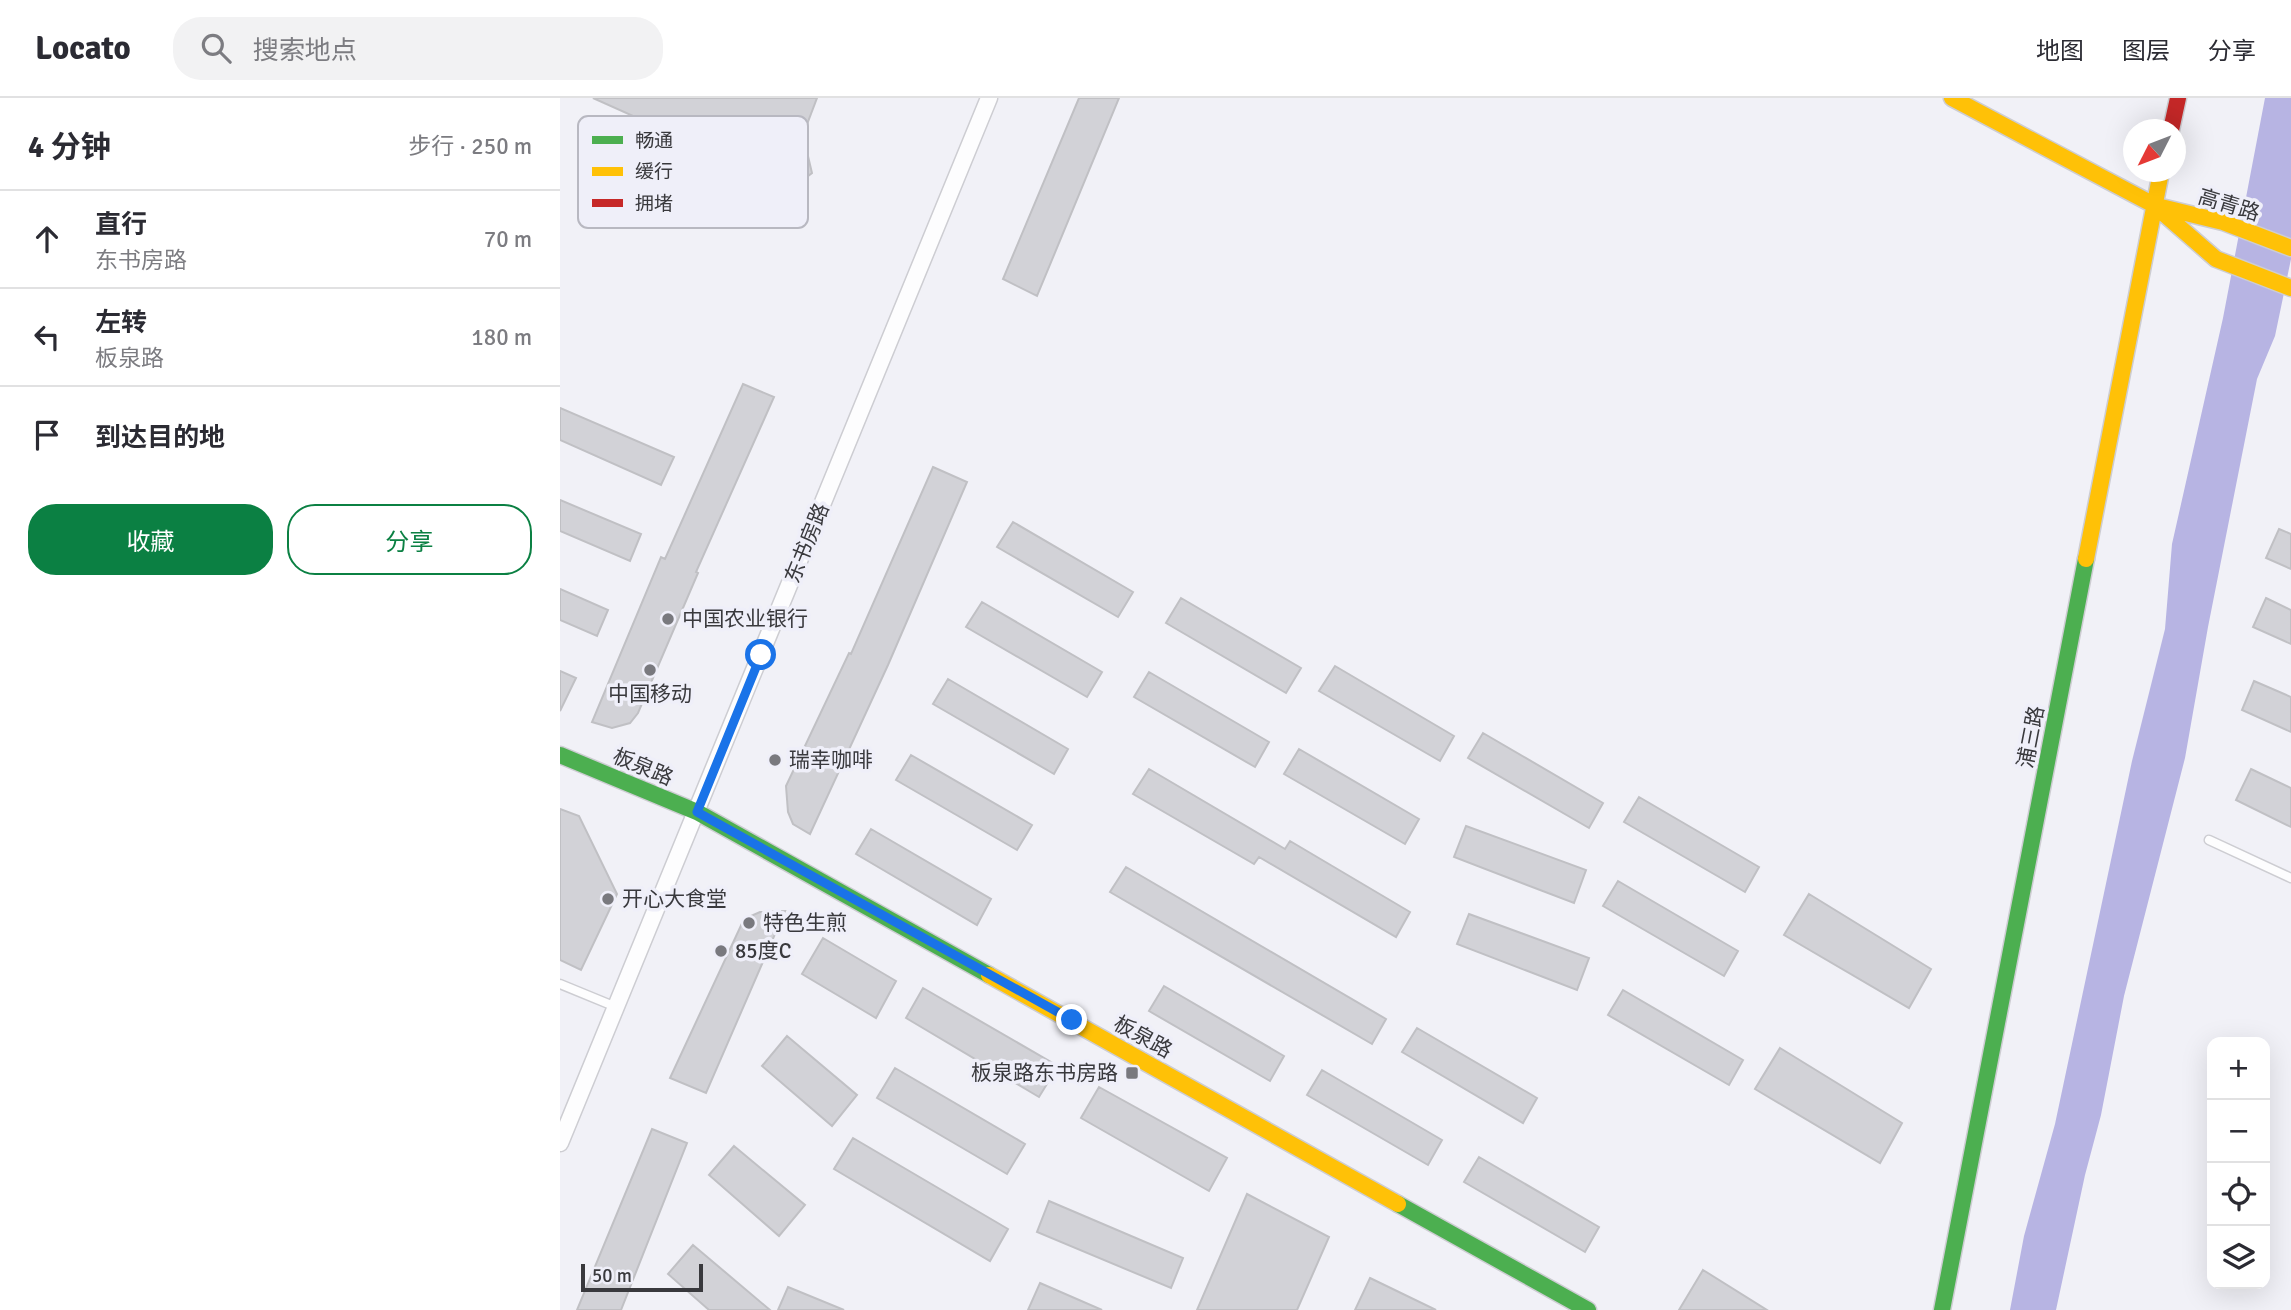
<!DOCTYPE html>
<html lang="zh">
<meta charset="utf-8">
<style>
body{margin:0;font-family:Signika,"Noto Sans SC",sans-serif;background:#f2f2f3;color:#2b2b33}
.controls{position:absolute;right:21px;bottom:21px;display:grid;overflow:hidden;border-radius:14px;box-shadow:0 7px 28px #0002}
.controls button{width:63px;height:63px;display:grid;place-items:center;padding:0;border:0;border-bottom:2px solid #e1e1e2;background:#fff;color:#2b2b33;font:35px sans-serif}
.compass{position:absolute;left:1563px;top:21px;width:63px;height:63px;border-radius:50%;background:#fff;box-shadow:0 7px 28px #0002;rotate:228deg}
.scale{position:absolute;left:21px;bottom:18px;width:122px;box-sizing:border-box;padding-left:7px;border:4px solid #39393d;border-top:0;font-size:19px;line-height:24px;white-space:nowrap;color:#39393d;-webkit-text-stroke:5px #efeff9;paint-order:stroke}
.stop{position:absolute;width:21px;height:21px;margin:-16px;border:5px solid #1a73e8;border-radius:50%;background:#fff}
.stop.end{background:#1a73e8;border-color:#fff;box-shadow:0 2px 7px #0008}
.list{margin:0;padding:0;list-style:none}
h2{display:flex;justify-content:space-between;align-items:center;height:91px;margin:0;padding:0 28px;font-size:30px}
h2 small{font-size:23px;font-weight:400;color:#7c7c81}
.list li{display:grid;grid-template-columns:46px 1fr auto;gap:21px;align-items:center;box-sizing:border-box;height:98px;padding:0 28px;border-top:2px solid #e1e1e2}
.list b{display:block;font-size:26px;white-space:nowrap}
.list p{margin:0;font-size:23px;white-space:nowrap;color:#7c7c81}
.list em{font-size:23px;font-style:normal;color:#7c7c81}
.actions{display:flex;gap:14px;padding:21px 28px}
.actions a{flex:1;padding:16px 0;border:2px solid #0b8043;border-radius:28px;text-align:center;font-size:24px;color:#0b8043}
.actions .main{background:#0b8043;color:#fff}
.icon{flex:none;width:38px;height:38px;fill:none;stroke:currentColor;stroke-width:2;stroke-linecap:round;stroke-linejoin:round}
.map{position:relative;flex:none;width:1731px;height:1212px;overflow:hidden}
header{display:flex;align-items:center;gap:42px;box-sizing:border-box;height:98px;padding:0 35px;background:#fff;border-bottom:2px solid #e1e1e2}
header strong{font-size:33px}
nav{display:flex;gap:38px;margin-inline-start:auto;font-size:24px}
.search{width:490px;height:63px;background:#f2f2f3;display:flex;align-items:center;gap:18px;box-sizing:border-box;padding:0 24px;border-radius:28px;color:#7c7c81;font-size:26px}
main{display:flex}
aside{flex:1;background:#fff}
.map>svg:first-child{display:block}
.water{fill:#b7b4e3}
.building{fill:#d2d2d7;stroke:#c0c0c4;stroke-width:2}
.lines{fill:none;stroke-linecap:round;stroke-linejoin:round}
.lane-casing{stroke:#cdcdd2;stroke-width:11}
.street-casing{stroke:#cdcdd2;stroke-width:19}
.fast-casing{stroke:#cdcdd2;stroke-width:19}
.slow-casing{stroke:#cdcdd2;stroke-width:19}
.jam-casing{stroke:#cdcdd2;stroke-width:19}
.lane{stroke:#fdfdfe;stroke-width:8}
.street{stroke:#fdfdfe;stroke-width:16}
.fast{stroke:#4caf50;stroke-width:16}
.slow{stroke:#ffc107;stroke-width:16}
.jam{stroke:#c62828;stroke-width:16}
.route{stroke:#1a73e8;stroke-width:9}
.poi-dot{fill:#79797e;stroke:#efeff9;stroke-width:2.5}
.labels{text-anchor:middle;stroke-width:7;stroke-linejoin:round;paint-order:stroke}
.street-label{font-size:21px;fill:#39393d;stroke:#efeff9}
.poi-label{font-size:21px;fill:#39393d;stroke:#efeff9;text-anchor:start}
.key{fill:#efeff9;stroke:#b8b8c1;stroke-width:2}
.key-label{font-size:19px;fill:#39393d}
</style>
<header>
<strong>Locato</strong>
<div class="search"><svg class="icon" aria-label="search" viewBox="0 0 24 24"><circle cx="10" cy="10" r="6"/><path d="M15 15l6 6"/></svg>搜索地点</div>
<nav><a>地图</a><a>图层</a><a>分享</a></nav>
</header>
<main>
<aside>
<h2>4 分钟<small>步行 · 250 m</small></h2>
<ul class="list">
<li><svg class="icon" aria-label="ahead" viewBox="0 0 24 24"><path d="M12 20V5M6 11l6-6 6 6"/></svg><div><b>直行</b><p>东书房路</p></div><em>70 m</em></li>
<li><svg class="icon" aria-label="left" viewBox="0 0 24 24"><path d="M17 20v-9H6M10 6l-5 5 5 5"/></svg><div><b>左转</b><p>板泉路</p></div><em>180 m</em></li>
<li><svg class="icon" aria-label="arrive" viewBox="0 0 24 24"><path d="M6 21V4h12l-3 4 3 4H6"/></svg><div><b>到达目的地</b></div></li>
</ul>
<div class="actions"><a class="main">收藏</a><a>分享</a></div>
</aside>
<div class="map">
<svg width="1731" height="1212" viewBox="0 0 1731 1212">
<rect width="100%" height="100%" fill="#f1f1f7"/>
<!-- water -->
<path class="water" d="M1705,0h26v161l-16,77 -18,43 -49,248 -23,131 -61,238 -23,119 -16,60 -29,135h-46l14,-74 31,-112 77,-363 33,-132 7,-85 51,-226z"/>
<!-- building -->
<path class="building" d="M33,0h224l-14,37 9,38 -16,12 -17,4 -12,-13z
M519,0h40l-82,198 -34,-17z
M183,286l31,13 -78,175 2,1 -60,140 -8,10 -18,5 -20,-6 69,-165 4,2z
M0,310l114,49 -13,28 -101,-45z
M373,369l34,15 -79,183 -78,169 -17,-10 -5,-12 -2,-26 63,-133 2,1z
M0,402l81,34 -11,27 -70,-30z
M453,424l120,70 -15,25 -121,-70z
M1719,431l12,5v35l-25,-11z
M0,491l48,21 -11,26 -37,-16z
M621,500l120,70 -15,25 -120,-70z
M1706,500l25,12v34l-38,-17z
M422,504l120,70 -15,25 -121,-70z
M775,568l119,70 -14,25 -121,-70z
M0,573l16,7 -16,33z
M589,574l120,70 -14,25 -121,-70z
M388,581l120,70 -14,25 -121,-70z
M1694,583l37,16v35l-49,-22z
M923,635l120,70 -14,25 -121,-70z
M739,651l120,70 -14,25 -121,-70z
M351,657l121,70 -15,25 -121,-70z
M589,671l136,80 5,-8 120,71 -14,25 -137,-80 -5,7 -121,-70z
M1691,671l40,19v39l-55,-27z
M1079,699l120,70 -14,25 -121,-70z
M0,711l19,7 38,78 -36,76 -21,-10z
M906,728l120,44 -12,33 -120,-46z
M311,731l120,70 -14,26 -121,-71z
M566,769l260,152 -14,25 -262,-152z
M1058,783l120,70 -14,25 -121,-70z
M1249,796l122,75 -22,39 -125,-73z
M225,813l-79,182 -36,-15 74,-159 16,-7z
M909,816l120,44 -12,32 -120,-46z
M263,840l73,43 -20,37 -74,-44z
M604,888l120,70 -14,25 -121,-70z
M363,890l135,78 -19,31 -133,-79z
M1063,892l120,70 -14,25 -121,-70z
M857,930l120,70 -14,25 -121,-71z
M227,938l70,59 -25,31 -70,-60z
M1220,950l122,75 -22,40 -125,-74z
M335,970l130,76 -18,30 -130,-76z
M762,972l120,70 -14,25 -121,-70z
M539,989l128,71 -18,33 -128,-73z
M92,1031l35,14 -66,167h-44z
M293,1040l155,91 -18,32 -156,-92z
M174,1048l71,59 -26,31 -70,-61z
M919,1059l120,70 -14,25 -121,-70z
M687,1096l82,43 -32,73h-100z
M489,1103l134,57 -12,30 -134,-56z
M133,1147l77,65h-61l-41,-36z
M1143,1172l64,40h-88z
M810,1180l66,32h-81z
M480,1185l62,27h-74z
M228,1189l56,23h-66z"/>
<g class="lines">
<defs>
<path id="lane" d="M1649,742l82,38
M0,886l56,23"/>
<path id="street" d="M0,1045l429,-1045"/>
<path id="fast" d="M0,657l137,57 292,163
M838,1106l190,106
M1382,1212l144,-751"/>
<path id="slow" d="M1392,0l202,107 62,54 75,29
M1601,109l62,15 68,26
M1526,461l75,-387
M429,877l409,229"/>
<path id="jam" d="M1611,32l7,-32"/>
</defs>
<!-- lane casing -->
<use href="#lane" class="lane-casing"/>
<!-- street casing -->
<use href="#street" class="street-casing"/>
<!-- fast casing -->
<use href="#fast" class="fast-casing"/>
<!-- slow casing -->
<use href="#slow" class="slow-casing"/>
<!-- jam casing -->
<use href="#jam" class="jam-casing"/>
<!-- lane -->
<use href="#lane" class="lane"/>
<!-- street -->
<use href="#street" class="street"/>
<!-- fast -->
<use href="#fast" class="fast"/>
<!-- slow -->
<use href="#slow" class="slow"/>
<!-- jam -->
<use href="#jam" class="jam"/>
</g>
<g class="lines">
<!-- route -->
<path class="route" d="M201,557l-64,157 375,208"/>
</g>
<!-- markers -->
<g class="poi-dot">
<circle cx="108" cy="521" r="7"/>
<circle cx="90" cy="572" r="7"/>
<circle cx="215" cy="662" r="7"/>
<circle cx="48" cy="801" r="7"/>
<circle cx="189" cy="825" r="7"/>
<circle cx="161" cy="853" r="7"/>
<rect x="565" y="968" width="14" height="14" rx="3.5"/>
</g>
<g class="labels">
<!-- street labels -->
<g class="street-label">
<text transform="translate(1669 107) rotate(17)" y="7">高青路</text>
<text transform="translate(247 445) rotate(-68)" y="7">东书房路</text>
<text transform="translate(1471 639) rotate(-79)" y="7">浦三路</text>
<text transform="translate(83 669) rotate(23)" y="7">板泉路</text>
<text transform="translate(583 939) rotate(29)" y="7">板泉路</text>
</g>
<!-- poi labels -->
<g class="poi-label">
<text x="122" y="528">中国农业银行</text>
<text x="90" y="603" text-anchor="middle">中国移动</text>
<text x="229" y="669">瑞幸咖啡</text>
<text x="62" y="808">开心大食堂</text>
<text x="203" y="832">特色生煎</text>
<text x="175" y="860">85度C</text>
<text x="558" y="982" text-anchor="end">板泉路东书房路</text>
</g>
</g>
<!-- legend -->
<rect x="18" y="18" width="230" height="112" rx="10" class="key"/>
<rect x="32" y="38" width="31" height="8" fill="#4caf50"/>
<rect x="32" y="69" width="31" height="9" fill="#ffc107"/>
<rect x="32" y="101" width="31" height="8" fill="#c62828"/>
<g class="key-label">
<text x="75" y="49">畅通</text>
<text x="75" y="80">缓行</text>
<text x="75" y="112">拥堵</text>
</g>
</svg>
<div class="controls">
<button>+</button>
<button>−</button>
<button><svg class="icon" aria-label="locate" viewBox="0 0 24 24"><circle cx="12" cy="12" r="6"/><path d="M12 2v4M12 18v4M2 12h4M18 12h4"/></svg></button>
<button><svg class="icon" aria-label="layers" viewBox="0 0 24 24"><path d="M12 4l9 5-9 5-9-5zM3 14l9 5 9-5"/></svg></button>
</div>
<svg class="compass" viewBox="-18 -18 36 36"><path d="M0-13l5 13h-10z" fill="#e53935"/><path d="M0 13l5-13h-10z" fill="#7c7c81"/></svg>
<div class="scale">50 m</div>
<div class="stop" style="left:201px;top:557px"></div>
<div class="stop end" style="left:512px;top:922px"></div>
</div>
</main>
